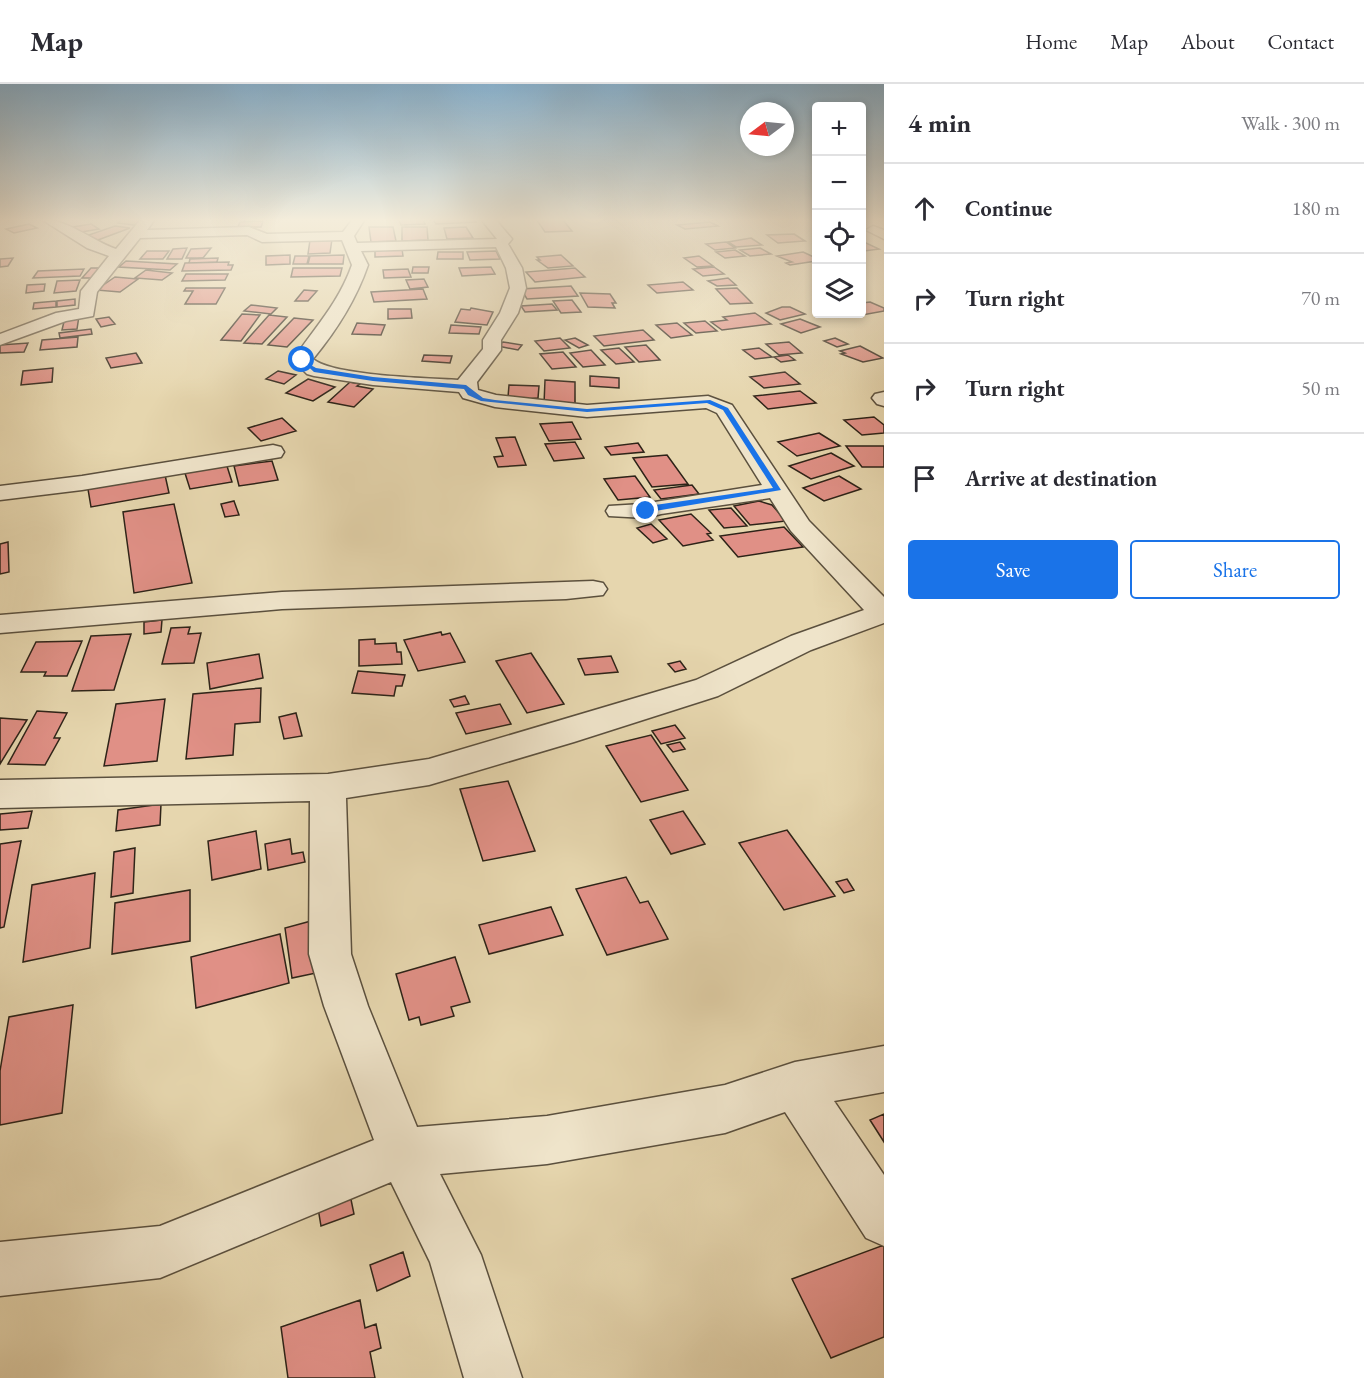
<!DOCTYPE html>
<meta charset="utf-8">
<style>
body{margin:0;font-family:"EB Garamond",serif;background:#f7f7f7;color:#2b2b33}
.controls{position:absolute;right:18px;top:18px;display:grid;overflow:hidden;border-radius:6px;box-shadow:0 3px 9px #0003}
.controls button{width:54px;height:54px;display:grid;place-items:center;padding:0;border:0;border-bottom:2px solid #e1e1e2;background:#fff;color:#2b2b33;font:30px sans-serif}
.compass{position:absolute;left:740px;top:18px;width:54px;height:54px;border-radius:50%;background:#fff;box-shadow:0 3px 9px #0003;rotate:254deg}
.stop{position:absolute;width:18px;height:18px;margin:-14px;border:4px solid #1a73e8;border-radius:50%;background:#fff}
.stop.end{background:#1a73e8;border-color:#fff;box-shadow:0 2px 6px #0008}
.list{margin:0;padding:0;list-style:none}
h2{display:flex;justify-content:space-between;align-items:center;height:78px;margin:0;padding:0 24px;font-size:26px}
h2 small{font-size:20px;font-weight:400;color:#7c7c81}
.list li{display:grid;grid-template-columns:39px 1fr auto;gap:18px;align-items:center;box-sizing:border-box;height:90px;padding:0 24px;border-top:2px solid #e1e1e2}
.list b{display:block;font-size:22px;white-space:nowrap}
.list em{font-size:20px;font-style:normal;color:#7c7c81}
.actions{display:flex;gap:12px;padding:18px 24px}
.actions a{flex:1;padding:14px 0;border:2px solid #1a73e8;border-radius:6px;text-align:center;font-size:21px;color:#1a73e8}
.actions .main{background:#1a73e8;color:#fff}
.icon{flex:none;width:33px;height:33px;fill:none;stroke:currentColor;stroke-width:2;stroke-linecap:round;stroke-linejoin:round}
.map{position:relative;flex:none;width:884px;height:1294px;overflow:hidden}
header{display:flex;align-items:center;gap:36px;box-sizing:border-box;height:84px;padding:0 30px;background:#fff;border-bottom:2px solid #e1e1e2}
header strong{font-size:28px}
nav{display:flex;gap:33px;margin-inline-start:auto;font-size:21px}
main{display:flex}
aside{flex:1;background:#fff}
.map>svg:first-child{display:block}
.building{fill:#e09086;stroke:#2d2318;stroke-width:1.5}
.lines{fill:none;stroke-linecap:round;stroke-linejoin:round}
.street-casing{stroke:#5b503e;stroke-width:3}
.street{fill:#efe4ca;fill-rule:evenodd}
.route{fill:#1a73e8}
</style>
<header>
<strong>Map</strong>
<nav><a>Home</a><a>Map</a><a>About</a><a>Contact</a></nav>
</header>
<main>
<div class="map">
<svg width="884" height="1294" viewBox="0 0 884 1294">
<rect width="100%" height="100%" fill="#e6d6ae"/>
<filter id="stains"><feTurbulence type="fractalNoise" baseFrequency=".00333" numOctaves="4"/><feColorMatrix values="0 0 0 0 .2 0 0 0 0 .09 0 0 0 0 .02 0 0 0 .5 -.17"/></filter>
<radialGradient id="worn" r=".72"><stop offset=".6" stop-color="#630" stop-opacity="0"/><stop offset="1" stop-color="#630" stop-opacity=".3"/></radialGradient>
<!-- building -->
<path class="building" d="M122,135h22l-2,1h3l-11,5 -16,-2z
M399,135h24l2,5 -24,1z
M433,135h41l2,3 -40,2z
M536,135h26l10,12 -27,1z
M263,137l-2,6h-23l2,-5z
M710,138l8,4 -33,3 -8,-4z
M29,140l8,4 -23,5 -8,-4z
M91,140l8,5 -18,3 -8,-5z
M115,142l15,2 -32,12 -15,-3z
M369,143h24l3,14 -25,1z
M402,143h25l1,13 -26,1z
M466,143l7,11 -26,1 -3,-11z
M794,150l11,7 -27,2 -11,-8z
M751,154l11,7 -26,2 -8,-5z
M332,155l-2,14 -22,1 2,-14z
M726,158l9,6 -20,2 -9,-6z
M862,158h2l15,7 -15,2z
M187,164l-5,11h-15l6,-10z
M211,164l-8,10h-17l5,-9z
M760,164l11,6 -21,2 -10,-6z
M402,165l1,7 -28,1v-7z
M735,166l10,6 -20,2 -9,-6z
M147,167h22l-6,8h-23z
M496,167l4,8 -30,1 -3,-8z
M438,168h25v7h-26z
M803,168l13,6v3l-26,4 -4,-2 6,-1 -15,-6z
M290,171v9l-24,1v-9z
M344,171l-1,9h-35l2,-8z
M561,171l12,11 -25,2 -11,-8h3l-3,-3z
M295,172h14l-2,8h-14z
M699,172l14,10 -16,1 -13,-9z
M13,174l-5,8 -8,1v-8z
M218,174l-1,4 -28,1 1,-4z
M126,177l51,3 -7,6 -51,-3z
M229,178l-1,3h5l-2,5 -49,1 3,-8z
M413,183h16l-1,6h-16z
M491,183l4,7 -33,2 -3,-8z
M714,183l10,7 -21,2 -10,-7z
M91,184h9l-9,10h-9z
M293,184h49l-2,8 -49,1z
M575,184l10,9 -50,5 -9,-10z
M84,185l-4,7 -47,2 5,-7z
M408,185l3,8 -27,1 -1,-8z
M146,186l26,3 -10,7 -27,-2z
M186,190h42l-3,6 -43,1z
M115,193l23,2 -18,13 -24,-2z
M728,194l8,7 -19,1 -9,-5z
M424,195l4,8 -18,2 -4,-9z
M80,196l-4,11 -22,2 3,-12z
M683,198l10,8 -36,3 -9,-8z
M45,200l-1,7 -18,2 1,-8z
M571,202l7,10 -51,3 -6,-10z
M186,204h39l-9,16h-31l8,-13h-9z
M737,204l15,15 -22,1 -14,-15z
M423,205l4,10 -53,3 -3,-10z
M304,206l13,1 -9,10h-13z
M580,209l30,1 6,9h-4l3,5 -27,-1z
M75,215v6l-18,2v-6z
M572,216l9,12 -20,1 -8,-12z
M56,217v6l-23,2 1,-6z
M870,218l14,6v3l-22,4 -2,-1 2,-11z
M552,220l5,6 -32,2 -4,-6z
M251,221l26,3 -6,6 -27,-3z
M782,223h8l15,7 -25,6 -14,-7z
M471,224l22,4 -6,13 -32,-3 6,-13 9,1z
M388,225h23l1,9 -24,1z
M755,229l16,11 -49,6 -11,-8 16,-2 -4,-3z
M242,230l18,1 -19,26 -20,-1z
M269,231l18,2 -25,27 -18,-1z
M79,232l-2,13 -15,1 3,-13z
M109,233l6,7 -14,3 -5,-8z
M294,234l19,2 -26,27 -19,-2z
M800,235l20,8 -19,6 -20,-9z
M705,237l12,10 -21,2 -12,-10z
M357,239l28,2 -4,10 -29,-1z
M677,239l15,12 -21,3 -15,-13z
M451,241l30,2 -2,7 -30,-1z
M91,245l1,5 -32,4 -1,-5z
M643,246l11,10 -50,6 -10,-10z
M78,253l-1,10 -37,3 2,-10z
M560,254l10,10 -26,3 -9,-10z
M575,254l13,7 -9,3 -14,-8z
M835,254l13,6 -11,3 -13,-6z
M503,258l19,3 -4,5 -20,-4z
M789,258l13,11 -23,2 -13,-11z
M28,259l-4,9 -24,1v-8z
M646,261l14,15 -21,2 -14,-15z
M860,262l23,12 -20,4 -22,-8 4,-1 -5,-2z
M619,264l15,14 -18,2 -15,-14z
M759,264l13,9 -17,2 -12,-9z
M591,266l14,15 -22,2 -13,-14z
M563,268l13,15 -24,2 -12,-15z
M136,269l6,10 -31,5 -5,-10z
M424,271l28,1 -2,7 -28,-2z
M788,271l7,5 -14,2 -7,-5z
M53,284l-1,14 -31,3 2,-14z
M278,287l18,4 -12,9 -18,-5z
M785,288l15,12 -36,4 -14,-11z
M590,292l29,2v10l-29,-2z
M308,295l27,8 -22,14 -27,-8z
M545,296l30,2v24l-31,-2z
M350,298l10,2 -3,2 16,3 -19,18 -26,-5z
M509,301l30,1 -1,12 -21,2v-3h-9z
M800,307l16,12 -48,6 -14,-13z
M874,333l10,8v8l-22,2 -18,-15z
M282,334l14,13 -35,10 -13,-13z
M572,338l9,17 -32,2 -9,-17z
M819,349l21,13 -43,10 -19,-14z
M515,353l11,28 -28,2 -4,-10 9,-1 -7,-18z
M575,358l9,16 -30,3 -9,-17z
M638,359l6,9 -33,3 -6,-8z
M846,362h38v21h-22z
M831,369l23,13 -43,13 -22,-13z
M667,371l21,29 -36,3 -19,-29z
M272,377l6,19 -39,6 -5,-20z
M226,379l6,19 -42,7 -6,-19z
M165,391l4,18 -78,14 -3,-18z
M635,392l15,21 -32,3 -14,-21z
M839,392l22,13 -37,12 -21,-13z
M692,401l7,9 -38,5 -7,-9z
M234,417l5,14 -14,2 -4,-13z
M759,417l13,4 14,16 -36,4 -16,-19z
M174,420l18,79 -58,10 -11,-81z
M731,424l16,18 -23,2 -15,-18z
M691,430l20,19 -4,1 6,6 -30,6 -24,-26z
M651,440l16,15 -14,4 -16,-15z
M784,443l19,20 -65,10 -18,-21z
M8,458l1,30 -9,2v-30z
M162,536l-1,12 -17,2v-12z
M190,543l-2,7 13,-1 -7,30 -32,1 9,-36z
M441,548l1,3 8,-2 15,29 -47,9 -14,-31z
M131,550l-17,56 -42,1 19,-55z
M375,555v5l21,-1 1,9h4l1,12 -43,2v-26z
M82,557l-15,35h-23l2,-4h-25l15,-30z
M531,569l33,51 -37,9 -31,-52z
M259,570l4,24 -53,11 -3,-26z
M611,572l7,16 -33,3 -7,-16z
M680,577l6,8 -11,3 -7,-8z
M358,587l47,4 -3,11h-6l-2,10 -42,-3z
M261,604l-1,34 -25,2 -2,31 -47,4 7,-65z
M465,612l4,8 -15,3 -4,-7z
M165,615l-8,62 -53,5 12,-62z
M500,620l11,20 -45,10 -10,-21z
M37,627l30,2 -13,25h6l-15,27 -37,-1z
M296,629l6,23 -18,3 -5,-22z
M0,634l27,2 -27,44z
M675,641l10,13 -24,6 -9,-13z
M651,651l37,55 -47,12 -35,-56z
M680,658l5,7 -12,3 -6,-7z
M508,697l27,70 -52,10 -23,-72z
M161,720l-1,21 -44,6 2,-21z
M32,727l-4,17 -28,2v-16z
M683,727l22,33 -34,10 -21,-34z
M787,746l48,66 -51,14 -45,-67z
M256,747l5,38 -49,11 -4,-39z
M290,755l2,15 11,-2 2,10 -37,8 -3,-26z
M21,757l-17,86 -4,1v-84z
M135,764l-2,45 -22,4 3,-45z
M95,789l-5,75 -67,14 9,-77z
M626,793l14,26 8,-2 20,38 -61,16 -31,-66z
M847,795l7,11 -10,3 -8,-11z
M190,806v51l-78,13 3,-51z
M551,823l12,28 -74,19 -10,-29z
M311,837l10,51 -29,6 -7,-50z
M280,850l9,49 -93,25 -5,-51z
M455,873l15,45 -19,5 3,9 -33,9 -2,-8 -10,3 -13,-46z
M73,921l-11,108 -62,12v-54l9,-54z
M884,1030v28l-14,-22z
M348,1101l6,29 -33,12 -5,-30z
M884,1161v92l-53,21 -39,-79z
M403,1168l7,24 -33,15 -7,-26z
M360,1216l5,28 11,-4 5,24 -11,4 5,26h-87l-7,-51z"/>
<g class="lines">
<defs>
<path id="street" d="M41,135c26,0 50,21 75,30l25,-30h14l-8,11 102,-3 18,7 76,-2 10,-13h12l-11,17 3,7 140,-4 -16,-20h14l17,20 -4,5 14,24 4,20 -8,25 -17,27v10l-24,32 1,8 18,5 91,10 121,-9 24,9 77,116 75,76v26l-73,27 -93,46 -144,46 -145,43 -83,13 5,156 17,52 49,121 130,-11 178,-31 70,-23 89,-16v46l-50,9 50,74v71l-18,-8 -81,-126 -60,21 -178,31 -107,10 41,81 41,123h-58l-34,-116 -39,-80 -231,96 -160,18v-54l160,-16 214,-86 -50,-134 -15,-52 1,-153 -310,7v-28l328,-6 101,-15 267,-79 95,-44 73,-26 -73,-79 -21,-33 -109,16 -15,4 -37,-2 -3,-5 3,-5 33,-2 120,-19 -45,-72 -11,-5 -119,9 -92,-10 -32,-9 -4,-6 -86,-7 -59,-9 -7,-2 -14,-14c22,-33 45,-56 59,-95l-10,-25 -80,2 -15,-7 -107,3 -43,54 -4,24 -27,5 -66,24v-11l56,-21 23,-4 2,-18 28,-35 -22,-8zM496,163l10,21 4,20 -10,25 -17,27v9l-25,31c-30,-2 -125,-4 -145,-21 23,-28 43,-59 55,-94l-7,-14z
M873,142l11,4v9l-18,-9z
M884,308v14l-7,-2 -5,-6 3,-4z
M273,361l8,2 3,5 -3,5 -199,33 -82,10v-14l82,-10z
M593,497l10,2 4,6 -4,6 -37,4 -284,10 -282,24v-18l282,-23z"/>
</defs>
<!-- street casing -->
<use href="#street" class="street-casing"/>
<!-- street -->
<use href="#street" class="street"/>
</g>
<!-- sky -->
<linearGradient id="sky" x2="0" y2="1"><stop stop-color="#89b5d4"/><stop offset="0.43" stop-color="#f4eddb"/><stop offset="1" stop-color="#f4eddb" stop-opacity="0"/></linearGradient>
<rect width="884" height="316" fill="url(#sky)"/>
<!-- route -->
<path class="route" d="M300,275l16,9 57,9 93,8 17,13 12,2 92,9 123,-9 18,8 53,82 -138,23v-3l12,-5 118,-17 -50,-78 -16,-7 -120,9 -106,-11 -13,-6 -4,-6 -91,-8 -59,-9z"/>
<rect width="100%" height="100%" filter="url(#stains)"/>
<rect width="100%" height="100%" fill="url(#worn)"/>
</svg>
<div class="controls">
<button>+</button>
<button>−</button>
<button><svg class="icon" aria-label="locate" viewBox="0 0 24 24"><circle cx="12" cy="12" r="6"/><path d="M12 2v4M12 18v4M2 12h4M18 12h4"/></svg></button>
<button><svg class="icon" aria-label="layers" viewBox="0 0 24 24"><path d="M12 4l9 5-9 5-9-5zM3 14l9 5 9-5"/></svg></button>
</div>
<svg class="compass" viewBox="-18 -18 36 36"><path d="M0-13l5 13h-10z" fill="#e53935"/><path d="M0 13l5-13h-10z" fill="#7c7c81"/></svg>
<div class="stop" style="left:302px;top:276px"></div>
<div class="stop end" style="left:646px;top:427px"></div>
</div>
<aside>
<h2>4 min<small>Walk · 300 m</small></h2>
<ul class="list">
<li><svg class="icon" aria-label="ahead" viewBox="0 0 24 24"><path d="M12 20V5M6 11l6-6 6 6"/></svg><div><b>Continue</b></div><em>180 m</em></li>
<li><svg class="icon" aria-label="right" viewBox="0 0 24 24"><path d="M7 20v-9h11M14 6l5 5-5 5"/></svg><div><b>Turn right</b></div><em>70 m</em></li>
<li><svg class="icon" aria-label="right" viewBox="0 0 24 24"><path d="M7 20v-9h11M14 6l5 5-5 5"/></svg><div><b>Turn right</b></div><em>50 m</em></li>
<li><svg class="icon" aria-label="arrive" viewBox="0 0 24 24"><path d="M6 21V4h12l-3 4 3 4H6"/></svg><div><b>Arrive at destination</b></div></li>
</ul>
<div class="actions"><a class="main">Save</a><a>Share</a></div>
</aside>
</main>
